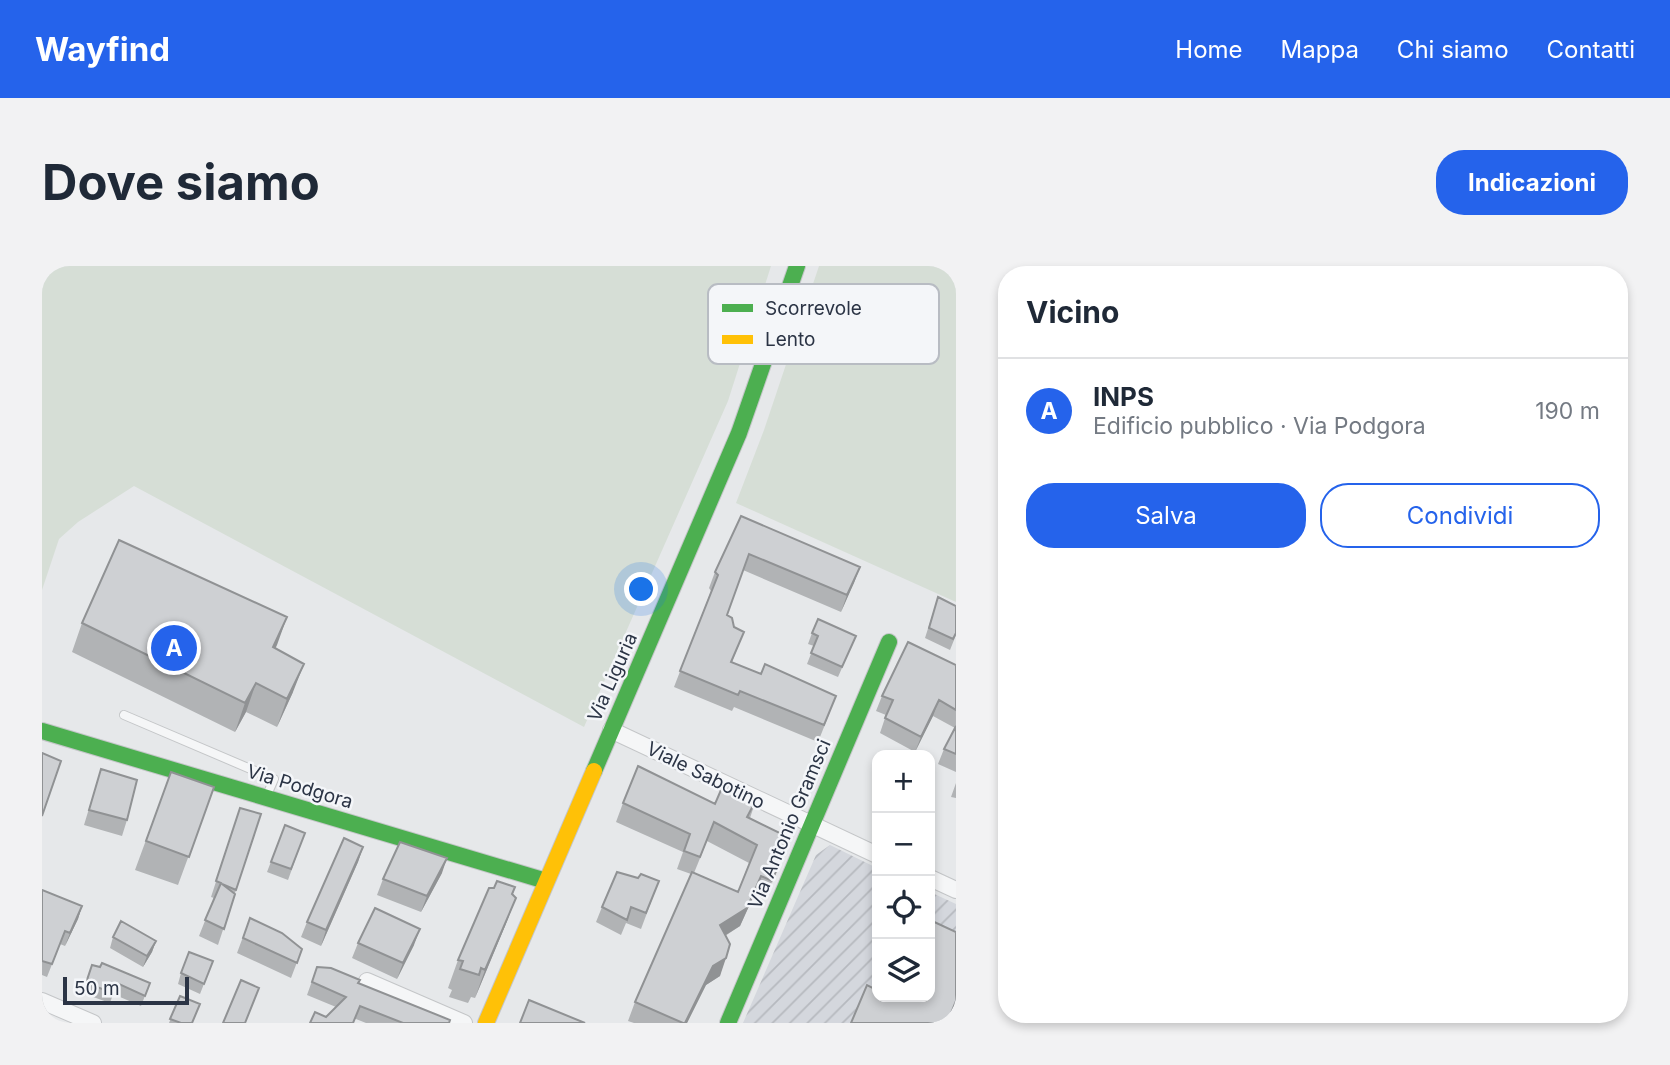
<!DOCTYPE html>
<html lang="it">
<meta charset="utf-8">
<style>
body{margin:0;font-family:Inter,sans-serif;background:#f2f2f3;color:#1f2937}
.controls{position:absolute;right:21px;bottom:21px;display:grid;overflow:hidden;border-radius:14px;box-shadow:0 4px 10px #0003}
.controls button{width:63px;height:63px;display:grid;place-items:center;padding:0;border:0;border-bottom:2px solid #e0e1e3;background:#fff;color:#1f2937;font:35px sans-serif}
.scale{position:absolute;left:21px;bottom:18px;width:126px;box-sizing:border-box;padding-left:7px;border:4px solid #2b3445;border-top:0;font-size:19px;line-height:24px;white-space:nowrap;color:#2b3445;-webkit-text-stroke:5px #f4f6f9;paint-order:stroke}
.you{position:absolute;left:600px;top:324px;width:24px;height:24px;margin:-18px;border:5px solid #fff;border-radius:50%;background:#1a73e8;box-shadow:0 0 0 10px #1a73e833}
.badge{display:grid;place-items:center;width:46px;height:46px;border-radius:50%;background:#2563eb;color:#fff;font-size:23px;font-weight:700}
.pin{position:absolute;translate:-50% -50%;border:4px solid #fff;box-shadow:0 2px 7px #0006}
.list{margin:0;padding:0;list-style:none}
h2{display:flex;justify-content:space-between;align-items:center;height:91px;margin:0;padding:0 28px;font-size:30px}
h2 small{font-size:23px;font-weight:400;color:#747a83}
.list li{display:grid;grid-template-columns:46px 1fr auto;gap:21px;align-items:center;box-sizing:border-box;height:105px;padding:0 28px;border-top:2px solid #e0e1e3}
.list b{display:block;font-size:26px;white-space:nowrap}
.list p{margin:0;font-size:23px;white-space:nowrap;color:#747a83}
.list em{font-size:23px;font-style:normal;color:#747a83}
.actions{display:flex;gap:14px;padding:21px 28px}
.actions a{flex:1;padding:16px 0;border:2px solid #2563eb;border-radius:28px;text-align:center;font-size:24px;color:#2563eb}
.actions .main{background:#2563eb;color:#fff}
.icon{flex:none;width:38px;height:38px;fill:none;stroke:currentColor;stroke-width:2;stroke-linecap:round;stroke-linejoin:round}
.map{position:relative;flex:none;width:914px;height:757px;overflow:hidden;border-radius:28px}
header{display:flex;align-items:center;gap:42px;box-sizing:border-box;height:98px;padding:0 35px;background:#2563eb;color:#fff}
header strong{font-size:33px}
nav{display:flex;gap:38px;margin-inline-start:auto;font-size:24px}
.intro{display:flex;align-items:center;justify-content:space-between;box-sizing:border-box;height:168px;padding:0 42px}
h1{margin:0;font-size:49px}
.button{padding:18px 32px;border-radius:28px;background:#2563eb;color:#fff;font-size:24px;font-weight:700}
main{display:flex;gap:42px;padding:0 42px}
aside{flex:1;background:#fff;border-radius:28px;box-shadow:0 4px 10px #0003}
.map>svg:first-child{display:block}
.industrial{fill:url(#industrial-furrows)}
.green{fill:#d6ded6}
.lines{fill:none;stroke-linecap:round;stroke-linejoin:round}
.lane-casing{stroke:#c4c6c8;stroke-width:10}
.street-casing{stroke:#c4c6c8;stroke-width:18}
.fast-casing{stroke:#c4c6c8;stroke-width:18}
.slow-casing{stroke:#c4c6c8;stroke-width:18}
.lane{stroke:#f5f6f7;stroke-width:8}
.street{stroke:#f5f6f7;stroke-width:16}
.fast{stroke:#4caf50;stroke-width:16}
.slow{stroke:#ffc107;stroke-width:16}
.wall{fill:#b1b3b5;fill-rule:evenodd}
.shaded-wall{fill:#909294}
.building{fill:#ced0d3;stroke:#909294;stroke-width:2}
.labels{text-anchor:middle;stroke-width:5;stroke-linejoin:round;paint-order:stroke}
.street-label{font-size:19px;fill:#2b3445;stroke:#f4f6f9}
.key{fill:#f4f6f9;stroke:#b8bcc3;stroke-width:2}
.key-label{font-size:19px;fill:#2b3445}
</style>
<header>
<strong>Wayfind</strong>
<nav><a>Home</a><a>Mappa</a><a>Chi siamo</a><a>Contatti</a></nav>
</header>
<div class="intro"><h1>Dove siamo</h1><a class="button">Indicazioni</a></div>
<main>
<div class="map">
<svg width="914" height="757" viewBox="0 0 914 757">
<defs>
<pattern id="industrial-furrows" width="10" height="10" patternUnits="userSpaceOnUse" patternTransform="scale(1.75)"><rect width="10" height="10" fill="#d4d7dd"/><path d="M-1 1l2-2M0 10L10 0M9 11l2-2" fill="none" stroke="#b6b9bf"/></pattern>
</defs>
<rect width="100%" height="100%" fill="#e6e8ea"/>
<!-- industrial -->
<path class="industrial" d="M788,579l47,23v129h53v-105l26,12v119h-213l73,-168z"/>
<!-- green -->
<path class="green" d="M0,0h729l-43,135 -144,326 -450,-241 -56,36 -19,17 -17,51z
M777,0h137v336l-220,-99 28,-73z"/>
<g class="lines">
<defs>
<path id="lane" d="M82,449l150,64 -7,16"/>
<path id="street" d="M569,464l266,125
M888,612l26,12
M325,715l97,42
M0,735l51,22"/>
<path id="fast" d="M0,465l504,150
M552,505l145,-338 58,-167
M686,757l161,-381"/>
<path id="slow" d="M444,757l108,-252"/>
</defs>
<!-- lane casing -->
<use href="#lane" class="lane-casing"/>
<!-- street casing -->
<use href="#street" class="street-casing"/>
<!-- fast casing -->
<use href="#fast" class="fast-casing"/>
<!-- slow casing -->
<use href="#slow" class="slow-casing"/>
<!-- lane -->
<use href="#lane" class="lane"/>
<!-- street -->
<use href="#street" class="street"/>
<!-- fast -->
<use href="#fast" class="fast"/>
<!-- slow -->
<use href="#slow" class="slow"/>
</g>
<!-- wall -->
<path class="wall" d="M699,250l119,51 -19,45 -98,-42 -16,45 7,12 10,5 -12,30 98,50 -12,30 -84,-35 -2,4 -58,-24 37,-96 -2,-3 6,-16z
M896,331l18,9v29l-6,15 -25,-12z
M40,357l193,25 18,44 -16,35 -31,-15 -11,20 -163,-80z
M770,367l44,3 -18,41 -31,-13 7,-18 -6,-2z
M914,399v107l-18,-8 6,-15 11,-21 -22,-12 -18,36 -35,-19 6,-18 -10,-4 6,-15z
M59,503l26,51 -5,16 -38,-11z
M129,506l43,15 -36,98 -43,-15z
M914,517v15l-5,-1z
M714,534l-6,18 40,20 -25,61 -11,-4 -14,31 -15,10 -5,40 -14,9 -19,38h-53l-6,-2 7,-19 56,-128 -14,-5 6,-17 -67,-30 7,-19 92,1zM665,575l42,22 -11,29 -44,-19z
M198,542l21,6 -43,131 -19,-9 15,-38 -3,-1z
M243,559l20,8 -17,47 -21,-8z
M321,581l-5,15 -37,84 -20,-9 6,-15z
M400,607l-21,39 -44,-17 6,-16z
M596,612l21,3 -18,48 -15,-6 -5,12 -25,-13 6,-15z
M473,621l-2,7 3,4 -11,28 -30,72 -4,-1 -3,6 -19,-6 3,-7 -4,-2 10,-28z
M0,624l40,16 -4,13 -13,27 -5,-2 -13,33 -5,-2z
M208,652l52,31 -11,29 -54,-25z
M71,671l43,4 -4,11 -9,15 -33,-19z
M316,677l56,2 -17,34 -45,-21z
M171,695l-13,33 -22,-10 3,-11z
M50,699l58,18 -9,23 -28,-12 -3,9 -28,-10z
M275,701l41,16 91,40h-83l-10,-4 -30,-2 10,-10 -29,-12z
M138,730l13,27h-24z"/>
<!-- shaded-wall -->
<path class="shaded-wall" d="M818,301l-6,16 -13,29 6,-17z
M245,351l-10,28 -14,30 10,-28z
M262,398l-11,28 -16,35 10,-28z
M214,417l-10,29 -11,20 10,-29z
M897,434l-6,16 -18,36 6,-15z
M321,581l-5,15 -37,84 5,-16z
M405,592l-5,15 -21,39 6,-16z
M719,610l-7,19 -14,31 -27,17 7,-18z
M474,632l-11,28 -30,72 10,-28z
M40,640l-4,13 -13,27 5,-13z
M378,663l-6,16 -17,34 6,-16z
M114,675l-4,11 -9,15 4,-11z
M684,692l-6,18 -14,9 -19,38h-2l28,-57z"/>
<!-- building -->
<path class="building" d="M699,250l119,51 -13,28 -98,-41 -22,61 5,3 2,9 10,5 -13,30 30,12 4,-10 71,32 -12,29 -84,-34 -2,4 -58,-24 38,-96 -3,-3z
M77,274l168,77 -14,30 31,17 -17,35 -31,-16 -11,20 -163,-80z
M896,331l18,9v27l-3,6 -24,-11z
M776,353l38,17 -14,31 -31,-14 7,-17 -6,-3z
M866,376l48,23v45l-17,-10 -18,37 -36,-19 8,-18 -11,-4z
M914,460v28l-12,-5z
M0,487l19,8 -19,55z
M596,500l77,38 9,-21 32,17 -9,17 43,21 -18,43 -11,-5 -14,32 -27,17 10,19 -4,14 -13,8 -28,57h-2l-48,-21 57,-130 46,20 19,-47 -43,-23 -14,35 -16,-6 6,-17 -67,-31z
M59,503l36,11 -10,40 -38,-10z
M129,506l43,15 -25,70 -43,-16z
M198,542l21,6 -25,76 -14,-6 13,10 -11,35 -19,-9 16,-37 -5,-2z
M243,559l20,8 -14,36 -20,-7z
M302,572l19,9 -37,83 -19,-8z
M358,576l47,16 -20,38 -44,-17z
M575,606l21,6 3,-4 18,7 -13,32 -15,-6 -4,13 -25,-13z
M455,615l18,6 -3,7 4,4 -31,72 -4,-2 -2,7 -19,-6 3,-8 -5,-1 31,-72h5z
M0,624l40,16 -12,27 -5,-2 -13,33 -10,-3z
M333,642l45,21 -17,34 -45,-20z
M208,652l32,15 20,16 -5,14 -54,-25z
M888,654l26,12v69l-9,22h-96l16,-38 10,5v7h53z
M79,655l35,20 -9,15 -34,-19z
M147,686l24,9 -9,23 -23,-11z
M60,697l48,20 -5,13 -28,-13 -4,10 -27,-10 6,-18 8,2z
M275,701l14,1 29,12 -2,3 92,37 -1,3h-46l-43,-17 -7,17h-43l5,-11 11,5 20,-20 -34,-15z
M199,714l18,8 -14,35h-22z
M138,730l20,8 -8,19h-11l-11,-4z
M487,734l56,23h-65z
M0,751l15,6h-15z"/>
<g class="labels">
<!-- street labels -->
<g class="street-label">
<text transform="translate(570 411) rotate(-66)" y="7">Via Liguria</text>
<text transform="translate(664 509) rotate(26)" y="7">Viale Sabotino</text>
<text transform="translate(258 520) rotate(17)" y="7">Via Podgora</text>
<text transform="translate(747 558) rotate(-67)" y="7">Via Antonio Gramsci</text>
</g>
</g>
<!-- legend -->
<rect x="666" y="18" width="231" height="80" rx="10" class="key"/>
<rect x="680" y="38" width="31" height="8" fill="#4caf50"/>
<rect x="680" y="69" width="31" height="9" fill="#ffc107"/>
<g class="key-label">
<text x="723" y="49">Scorrevole</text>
<text x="723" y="80">Lento</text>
</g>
</svg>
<div class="controls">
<button>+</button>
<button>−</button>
<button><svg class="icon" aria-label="locate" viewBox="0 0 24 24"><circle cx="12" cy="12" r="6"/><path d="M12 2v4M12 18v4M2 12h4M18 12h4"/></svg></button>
<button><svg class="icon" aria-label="layers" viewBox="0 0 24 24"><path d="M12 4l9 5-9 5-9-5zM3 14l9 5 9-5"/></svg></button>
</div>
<div class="scale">50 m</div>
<div class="you"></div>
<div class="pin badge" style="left:132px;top:382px">A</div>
</div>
<aside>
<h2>Vicino<small></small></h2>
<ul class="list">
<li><span class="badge">A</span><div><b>INPS</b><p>Edificio pubblico · Via Podgora</p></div><em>190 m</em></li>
</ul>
<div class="actions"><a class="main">Salva</a><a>Condividi</a></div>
</aside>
</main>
